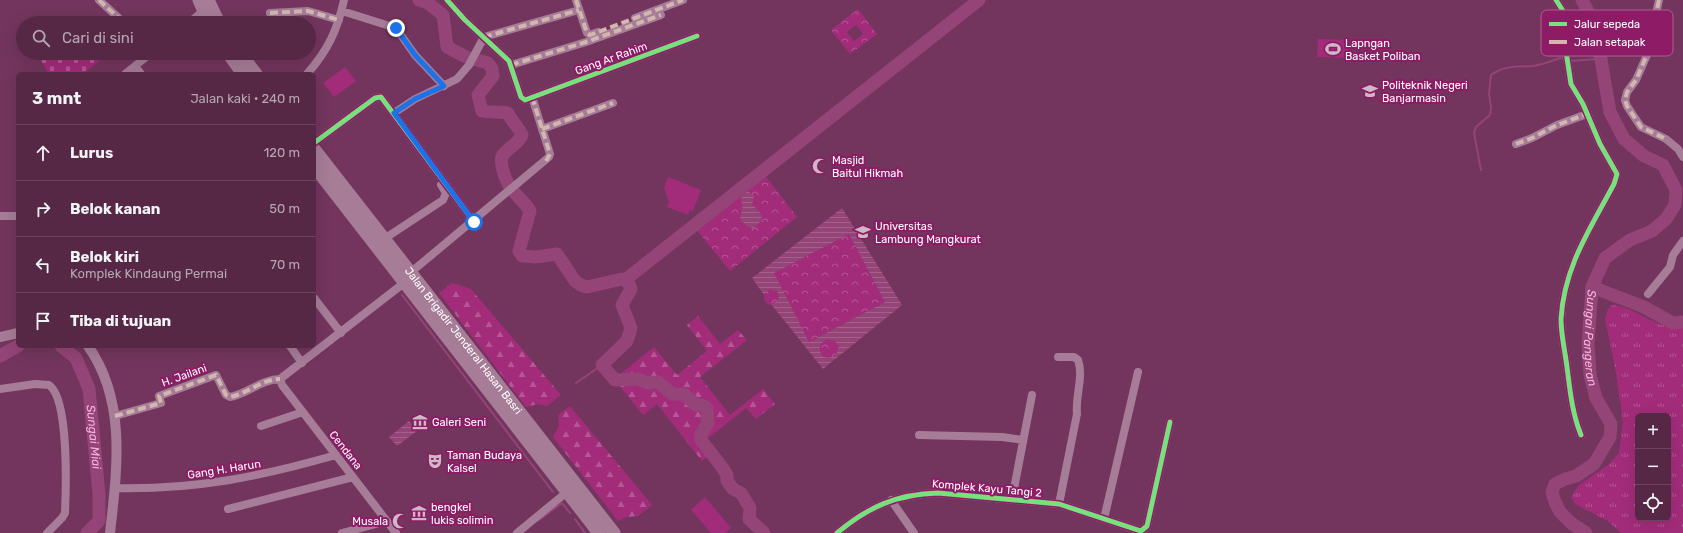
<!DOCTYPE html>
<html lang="id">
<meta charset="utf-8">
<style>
body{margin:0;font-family:Rubik,sans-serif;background:#5f3451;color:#f1f3f6}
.controls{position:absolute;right:12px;bottom:12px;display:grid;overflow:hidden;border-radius:6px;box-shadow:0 4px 16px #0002}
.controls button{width:36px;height:36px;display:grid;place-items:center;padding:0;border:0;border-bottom:1px solid #6c445f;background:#562846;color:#f1f3f6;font:20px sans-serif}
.stop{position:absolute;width:12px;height:12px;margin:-9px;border:3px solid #1a73e8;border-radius:50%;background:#fff}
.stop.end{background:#1a73e8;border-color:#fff;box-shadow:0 1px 4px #0008}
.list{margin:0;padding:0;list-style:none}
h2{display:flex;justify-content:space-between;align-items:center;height:52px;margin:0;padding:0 16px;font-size:17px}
h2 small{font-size:13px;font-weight:400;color:#b6a6b3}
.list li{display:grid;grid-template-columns:26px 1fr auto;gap:12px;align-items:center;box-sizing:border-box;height:56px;padding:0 16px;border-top:1px solid #6c445f}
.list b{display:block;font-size:15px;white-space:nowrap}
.list p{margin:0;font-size:13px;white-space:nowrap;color:#b6a6b3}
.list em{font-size:13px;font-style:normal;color:#b6a6b3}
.icon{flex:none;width:22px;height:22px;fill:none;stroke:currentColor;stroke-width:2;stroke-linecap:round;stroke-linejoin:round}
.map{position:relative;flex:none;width:1683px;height:533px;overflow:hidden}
.search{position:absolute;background:#562846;box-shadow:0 4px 16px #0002;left:16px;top:16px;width:300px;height:44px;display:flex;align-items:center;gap:10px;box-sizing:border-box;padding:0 14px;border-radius:22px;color:#b6a6b3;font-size:15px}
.panel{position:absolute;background:#562846;box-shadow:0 4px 16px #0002;left:16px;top:72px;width:300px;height:276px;border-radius:6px}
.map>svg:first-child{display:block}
.grass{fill:url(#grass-tufts);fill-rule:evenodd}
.forest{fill:url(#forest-firs)}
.cemetery{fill:url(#cemetery-stones)}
.park{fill:url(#park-crowns);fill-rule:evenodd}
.pitch{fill:#a22c7a}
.water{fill:url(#water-rules);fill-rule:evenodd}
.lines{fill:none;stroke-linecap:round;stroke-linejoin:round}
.stream{stroke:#944477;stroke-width:2}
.river{stroke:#944477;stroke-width:13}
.minor{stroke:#a67c98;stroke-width:8}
.tertiary{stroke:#a67c98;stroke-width:10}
.trunk{stroke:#a67c97;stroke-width:13}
.quiet{stroke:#d1b7ad;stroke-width:4;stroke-dasharray:8 4;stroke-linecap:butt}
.cycleway-casing{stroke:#8d1b65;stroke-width:8}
.cycleway{stroke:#77e17e;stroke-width:5}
.route{stroke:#1a73e8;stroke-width:5}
.labels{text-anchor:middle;stroke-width:4;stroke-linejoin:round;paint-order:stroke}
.poi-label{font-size:11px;fill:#fff;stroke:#8d1b65;text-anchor:start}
.street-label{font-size:11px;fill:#fff;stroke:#8d1b65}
.water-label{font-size:12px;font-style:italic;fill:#f5b3df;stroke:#8d1b65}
.key{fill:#8d1b65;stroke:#af5f93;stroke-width:1}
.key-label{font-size:11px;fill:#fff}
</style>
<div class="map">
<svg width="1683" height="533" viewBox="0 0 1683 533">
<defs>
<pattern id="grass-tufts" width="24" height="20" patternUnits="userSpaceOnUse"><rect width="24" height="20" fill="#a22c7a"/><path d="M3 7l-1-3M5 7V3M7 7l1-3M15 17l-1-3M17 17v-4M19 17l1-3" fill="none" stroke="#b55695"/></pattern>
<pattern id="forest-firs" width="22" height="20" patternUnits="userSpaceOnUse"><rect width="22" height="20" fill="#a22c7a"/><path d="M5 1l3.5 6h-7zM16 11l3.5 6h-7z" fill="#b55695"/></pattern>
<pattern id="cemetery-stones" width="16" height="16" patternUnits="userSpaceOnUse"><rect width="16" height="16" fill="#a22c7a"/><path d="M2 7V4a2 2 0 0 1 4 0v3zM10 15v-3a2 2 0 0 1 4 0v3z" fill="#b55695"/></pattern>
<pattern id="park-crowns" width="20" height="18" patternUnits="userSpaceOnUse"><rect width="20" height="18" fill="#a22c7a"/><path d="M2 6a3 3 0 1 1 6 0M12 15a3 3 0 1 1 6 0" fill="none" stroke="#b55695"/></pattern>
<pattern id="water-rules" width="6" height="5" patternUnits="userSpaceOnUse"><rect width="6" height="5" fill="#944477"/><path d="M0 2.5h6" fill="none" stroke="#a4608b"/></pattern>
</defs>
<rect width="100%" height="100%" fill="#73355d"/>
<!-- grass -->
<path class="grass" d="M1612,305c25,2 45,26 71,22v206h-62l-13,-12 -33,-17 -4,-7 8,-12 29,-20 11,-12 4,-32 -7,-48 -11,-55 3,-9zM1638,416h30v102h-30z"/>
<!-- forest -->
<path class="forest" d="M452,283l19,6 90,106 -14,11 -9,-2 -12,3 -87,-114z
M698,316l22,28 18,-14 9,10 -47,37 30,38 33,-26 12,15 -19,15 -10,-11 -39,31 9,11 -14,11 -45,-57 -14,11 -29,-36 40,-32 23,28 30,-24 -20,-26z
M570,406l82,99 -14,11 -12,1 -8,4 -65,-84 6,-11 -1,-11z"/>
<!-- cemetery -->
<path class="cemetery" d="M41,53h68l-26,21h-34l-12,-19z"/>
<!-- park -->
<path class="park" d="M858,9l19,25 -27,20 -19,-24zM856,25l7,9 -9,7 -7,-9z
M764,174l33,43 -67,54 -34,-42z
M849,233l36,69 -76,40 -36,-69z
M764 297a8 8 0 1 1 16 0a8 8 0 1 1-16 0Z
M819 348a10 10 0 1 1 20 0a10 10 0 1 1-20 0Z"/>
<!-- pitch -->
<path class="pitch" d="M1318,39l31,1 -1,18 -31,-1z
M345,67l11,14 -22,16 -11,-14z
M668,177l33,13 -8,21 -3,-1 -2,5 -21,-8 2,-5 -5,-14z
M705,497l26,31 -6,5h-14l-20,-23z"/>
<!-- water -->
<path class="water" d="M745,189l9,7 -2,9 5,4 5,6 -1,6 -8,7 -6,-2 -7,-7 3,-15 -2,-4 1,-9z
M842,208l60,97 -79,64 -52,-65 7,-3 1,-5 -2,-5 -7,-2 -6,6 -12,-17zM849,234l36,68 -76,40 -35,-69zM826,339l9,2 4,5 -3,9c-9,6 -18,1 -16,-10z
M409,421l8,10 -20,15 -8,-9z"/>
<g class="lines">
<!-- stream -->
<path class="stream" d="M1570,61l29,-2
M1481,170l-7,-37 2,-6 14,-12 1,-8 -2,-13 2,-19c14,-10 26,-8 42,-9 9,-1 19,-5 27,-8l4,1
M402,295l151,197
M576,383l26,-18
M575,519l10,14
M539,520l23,-17 8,10"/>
<!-- river -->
<g class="river">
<path d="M419,0l9,3 15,12 4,32 19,10 22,6 4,6 1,7 -15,19 4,16c9,2 17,0 26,2 3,8 10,13 14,22 -4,9 -13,12 -19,20 -5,6 3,26 7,32 6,9 15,15 20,24l-11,40 3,5 14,1 21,-3 18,27 6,4 6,2 35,-8 5,1 4,9 -9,16 9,23 -4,13 -25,24 13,15 24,-1 8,4 11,-1 14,12h12l12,11h6l5,3 1,15 -7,11v6l21,27 5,8v6l6,8 8,4 9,15 -1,11 15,14"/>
<path id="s1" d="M1582,0l13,25 15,87 14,27 20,17 19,9 13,25 -1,15 -9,14 -14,12 -22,9 -25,18 -13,29 -4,57 2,31 6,23 15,26 -1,13 -16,27 -18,12 -11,3 -10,5 -3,8 3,10 5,10 11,11 15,10"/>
<path d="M625,280l354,-280"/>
<path d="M1592,287l52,20 29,16 10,-1"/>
<path id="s2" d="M61,346l15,12 13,31 10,105v27l-12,12"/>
<path d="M0,356l18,-10"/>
</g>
<!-- minor -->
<path class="minor" d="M99,0l25,23
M447,0l18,20 44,41 12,36 4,3 172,-64
M576,0l11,33 3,2 8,-3
M1556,0l18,28 3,8 -12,9 6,39 12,20 17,40 17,30 -3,10c-24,45 -50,83 -53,135 0,16 4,32 6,48 3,23 5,46 14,68
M1659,0l-12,55 -11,25 -9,12 -2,8 2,6 14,21 25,12 12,10 5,8
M342,11l54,17 19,27 29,31
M270,13l38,-2 31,9
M635,18l48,-18
M189,23l14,-12
M511,65l75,-23 75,-27
M135,66l6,8
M125,74l26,-21
M307,74c21,-24 30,-43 37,-74
M394,113l21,-14 42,-20 12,-14 15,-28 95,-27
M542,129l71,-26
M314,143l61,-45 6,-1 93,125
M1516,144l16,-6 25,-13 30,-11
M0,216h18
M384,239l59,-39 3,-7 -5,-8
M410,273l139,-116 1,-3 -18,-57
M1648,294l22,-27 3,-12 10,-14
M314,298l27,35
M290,346l12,17
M1058,357h16l4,3c6,16 -3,37 -1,54l-18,90
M280,379l2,6 114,148
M280,379l124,-96
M0,389l35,-5 14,1c20,14 17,103 16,128l-3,5 -15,15
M115,416l46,-13 -2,-7 57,-21 10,20 4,2c17,-3 32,-18 50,-18
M261,426l42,-14
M919,435l83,2 21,3
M114,488c81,2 145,-11 222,-33
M1012,499l20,-104
M891,500l23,33
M228,509l125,-32
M1104,519l34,-147
M342,533l45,-12
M517,533l50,-41
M837,533c31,-26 60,-39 101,-40l121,11 82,27 6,-5 23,-104"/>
<!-- tertiary -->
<path class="tertiary" d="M0,337l18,-4
M88,346c39,55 29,124 22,187"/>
<!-- trunk -->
<g class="trunk">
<path d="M199,0l10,23"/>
<path d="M208,0l11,23"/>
<path d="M228,53l15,21"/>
<path d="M240,53l16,21"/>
<path id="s3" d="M314,149l300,384"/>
<path d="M314,166l285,367"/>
</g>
<!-- quiet -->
<path class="quiet" d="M99,0l25,23
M576,0l11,33 3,2 93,-35
M1659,0l-12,55 -11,25 -9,12 -2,8 2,6 14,21 23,11
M270,13l38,-2 31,9
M484,37l95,-27
M511,65l75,-23 75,-27
M532,97l18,57 -4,7
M542,129l71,-26
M1516,144l16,-6 25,-13 30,-11
M115,416l46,-13 -2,-7 57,-21 10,20 4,2c17,-3 32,-18 50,-18"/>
<defs>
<path id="cycleway" d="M447,0l18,20 44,41 12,36 4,3 172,-64
M1556,0l18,28 3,8 -12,9 6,39 12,20 17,40 17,30 -3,10c-24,45 -50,83 -53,135 0,16 4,32 6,48 3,23 5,46 14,68
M314,143l61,-45 6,-1 93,125
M837,533c31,-26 60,-39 101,-40l121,11 82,27 6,-5 23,-104"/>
</defs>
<!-- cycleway casing -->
<use href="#cycleway" class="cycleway-casing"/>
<!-- cycleway -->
<use href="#cycleway" class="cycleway"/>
</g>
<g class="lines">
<!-- route -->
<path class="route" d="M396,28l19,27 29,31 -29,13 -21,14 80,109"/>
</g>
<!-- icons -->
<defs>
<symbol id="stadium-bare" viewBox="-9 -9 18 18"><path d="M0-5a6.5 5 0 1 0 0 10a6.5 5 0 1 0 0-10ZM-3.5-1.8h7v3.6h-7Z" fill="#ceb8c6" stroke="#8d1b65" stroke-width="2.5" paint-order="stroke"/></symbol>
<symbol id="university-bare" viewBox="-9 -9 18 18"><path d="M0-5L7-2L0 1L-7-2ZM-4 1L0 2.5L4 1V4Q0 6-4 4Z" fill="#ceb8c6" stroke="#8d1b65" stroke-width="2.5" paint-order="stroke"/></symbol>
<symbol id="mosque-bare" viewBox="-9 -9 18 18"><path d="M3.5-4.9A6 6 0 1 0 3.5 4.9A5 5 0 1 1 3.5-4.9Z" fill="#ceb8c6" stroke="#8d1b65" stroke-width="2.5" paint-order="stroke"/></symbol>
<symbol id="museum-bare" viewBox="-9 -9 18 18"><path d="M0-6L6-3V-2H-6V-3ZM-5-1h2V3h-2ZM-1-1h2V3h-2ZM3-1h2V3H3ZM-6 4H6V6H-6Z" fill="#ceb8c6" stroke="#8d1b65" stroke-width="2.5" paint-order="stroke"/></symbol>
<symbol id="theatre-bare" viewBox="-9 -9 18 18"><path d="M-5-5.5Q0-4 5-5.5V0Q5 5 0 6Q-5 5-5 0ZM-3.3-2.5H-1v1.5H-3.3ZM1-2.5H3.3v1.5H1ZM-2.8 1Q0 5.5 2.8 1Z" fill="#ceb8c6" stroke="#8d1b65" stroke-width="2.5" paint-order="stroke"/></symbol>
</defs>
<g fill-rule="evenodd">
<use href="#stadium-bare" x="1322" y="38" width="22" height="22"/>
<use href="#university-bare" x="1359" y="80" width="22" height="22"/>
<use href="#mosque-bare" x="809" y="155" width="22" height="22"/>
<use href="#university-bare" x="852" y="221" width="22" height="22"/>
<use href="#museum-bare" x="409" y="411" width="22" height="22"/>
<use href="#theatre-bare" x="424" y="450" width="22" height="22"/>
<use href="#museum-bare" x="408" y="502" width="22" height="22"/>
<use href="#mosque-bare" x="389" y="510" width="22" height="22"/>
</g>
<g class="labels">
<!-- poi labels -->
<g class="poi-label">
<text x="1345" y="47">Lapngan<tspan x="1345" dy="13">Basket Poliban</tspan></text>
<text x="1382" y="89">Politeknik Negeri<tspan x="1382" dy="13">Banjarmasin</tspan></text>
<text x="832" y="164">Masjid<tspan x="832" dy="13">Baitul Hikmah</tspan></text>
<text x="875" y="230">Universitas<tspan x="875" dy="13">Lambung Mangkurat</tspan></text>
<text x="432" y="426">Galeri Seni</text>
<text x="447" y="459">Taman Budaya<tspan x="447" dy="13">Kalsel</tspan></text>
<text x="431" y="511">bengkel<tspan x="431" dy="13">lukis solimin</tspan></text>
<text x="388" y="525" text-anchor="end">Musala</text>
</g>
<!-- street labels -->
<g class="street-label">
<text transform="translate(611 58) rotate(-20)" y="4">Gang Ar Rahim</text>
<text dy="4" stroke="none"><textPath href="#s3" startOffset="243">Jalan Brigadir Jenderal Hasan Basri</textPath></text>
<text transform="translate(184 375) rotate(-20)" y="4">H. Jailani</text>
<text transform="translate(346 450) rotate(52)" y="4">Cendana</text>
<text transform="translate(224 469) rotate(-9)" y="4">Gang H. Harun</text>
<text transform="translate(987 488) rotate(5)" y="4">Komplek Kayu Tangi 2</text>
</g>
<!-- water labels -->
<g class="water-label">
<text dy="4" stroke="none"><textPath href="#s1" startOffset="410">Sungai Pangeran</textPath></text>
<text dy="4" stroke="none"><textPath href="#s2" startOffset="101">Sungai Miai</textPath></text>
</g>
</g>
<!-- legend -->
<rect x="1541" y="10" width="132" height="46" rx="6" class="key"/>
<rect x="1549" y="22" width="18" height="4" fill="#77e17e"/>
<rect x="1549" y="40" width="18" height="4" fill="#d1b7ad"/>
<g class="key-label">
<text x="1574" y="28">Jalur sepeda</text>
<text x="1574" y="46">Jalan setapak</text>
</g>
</svg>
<div class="controls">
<button>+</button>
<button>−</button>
<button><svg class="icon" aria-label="locate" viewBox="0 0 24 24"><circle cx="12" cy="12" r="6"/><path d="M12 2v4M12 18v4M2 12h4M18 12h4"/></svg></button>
</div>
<div class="stop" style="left:474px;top:222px"></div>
<div class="stop end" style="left:396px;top:28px"></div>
<div class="search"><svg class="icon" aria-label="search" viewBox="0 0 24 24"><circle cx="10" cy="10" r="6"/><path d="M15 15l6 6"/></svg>Cari di sini</div>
<section class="panel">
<h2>3 mnt<small>Jalan kaki · 240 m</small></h2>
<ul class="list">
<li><svg class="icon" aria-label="ahead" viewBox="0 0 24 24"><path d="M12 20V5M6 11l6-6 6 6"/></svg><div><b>Lurus</b></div><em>120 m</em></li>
<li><svg class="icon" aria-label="right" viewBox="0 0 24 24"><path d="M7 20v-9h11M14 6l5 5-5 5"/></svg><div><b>Belok kanan</b></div><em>50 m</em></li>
<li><svg class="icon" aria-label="left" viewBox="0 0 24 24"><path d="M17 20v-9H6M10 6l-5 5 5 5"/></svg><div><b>Belok kiri</b><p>Komplek Kindaung Permai</p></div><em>70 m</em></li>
<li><svg class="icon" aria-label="arrive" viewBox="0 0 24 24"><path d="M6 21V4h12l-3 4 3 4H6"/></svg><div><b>Tiba di tujuan</b></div></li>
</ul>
</section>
</div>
